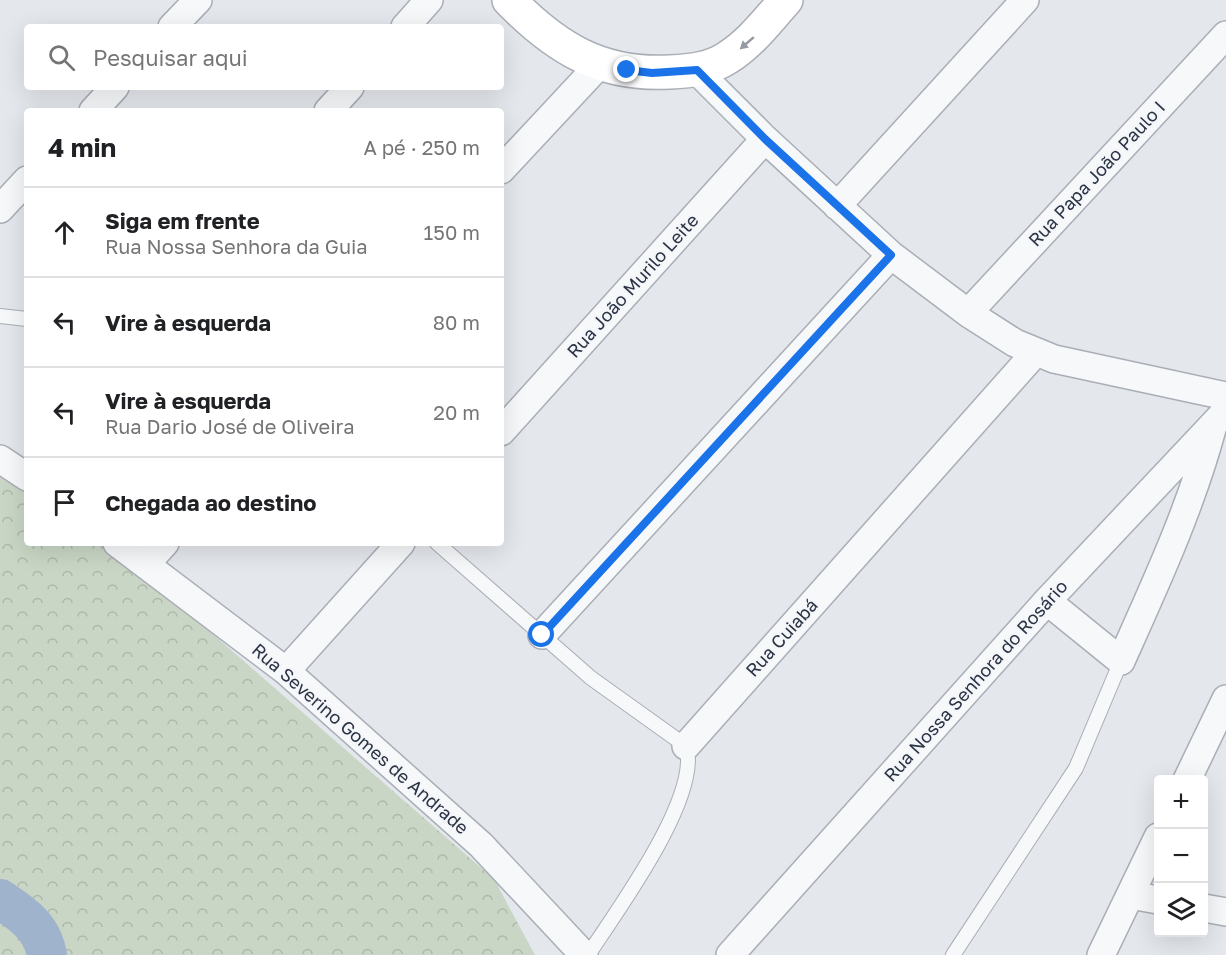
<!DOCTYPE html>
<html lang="pt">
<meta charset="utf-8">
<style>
body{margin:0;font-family:"Golos Text",sans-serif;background:#f2f2f2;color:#202124}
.controls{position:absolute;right:18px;bottom:18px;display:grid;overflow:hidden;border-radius:6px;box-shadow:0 6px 24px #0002}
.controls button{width:54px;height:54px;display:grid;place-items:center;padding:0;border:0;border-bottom:2px solid #e0e0e0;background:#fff;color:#202124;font:30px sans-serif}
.stop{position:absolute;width:18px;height:18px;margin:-14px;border:4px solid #1a73e8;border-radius:50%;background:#fff}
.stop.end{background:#1a73e8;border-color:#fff;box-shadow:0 2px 6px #0008}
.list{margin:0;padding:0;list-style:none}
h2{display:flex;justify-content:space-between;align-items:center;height:78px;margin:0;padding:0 24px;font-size:26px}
h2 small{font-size:20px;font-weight:400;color:#757577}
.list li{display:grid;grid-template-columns:39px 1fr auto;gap:18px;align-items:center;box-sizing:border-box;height:90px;padding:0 24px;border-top:2px solid #e0e0e0}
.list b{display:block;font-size:22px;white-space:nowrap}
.list p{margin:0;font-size:20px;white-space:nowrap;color:#757577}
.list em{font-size:20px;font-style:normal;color:#757577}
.icon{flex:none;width:33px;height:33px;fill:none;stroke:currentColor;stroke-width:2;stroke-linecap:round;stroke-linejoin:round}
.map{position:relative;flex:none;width:1226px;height:955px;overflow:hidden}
.search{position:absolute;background:#fff;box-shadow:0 6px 24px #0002;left:24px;top:24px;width:480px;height:66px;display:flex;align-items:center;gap:15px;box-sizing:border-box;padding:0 21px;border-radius:6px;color:#757577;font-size:22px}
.panel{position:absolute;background:#fff;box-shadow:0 6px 24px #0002;left:24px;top:108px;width:480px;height:438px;border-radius:6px}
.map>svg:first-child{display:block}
.forest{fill:url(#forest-crowns)}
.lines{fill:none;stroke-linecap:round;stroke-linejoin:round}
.river{stroke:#9fb4cc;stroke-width:40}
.lane-casing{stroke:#a9aeb7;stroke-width:16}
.street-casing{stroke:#a9aeb7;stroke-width:30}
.secondary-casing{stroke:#a9aeb7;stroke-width:36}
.lane{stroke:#f7f8fa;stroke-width:14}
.street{stroke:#f7f8fa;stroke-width:27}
.secondary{stroke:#fff;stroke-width:33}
.oneway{fill:#959aa2}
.route{stroke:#1a73e8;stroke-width:8}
.labels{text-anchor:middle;stroke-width:4.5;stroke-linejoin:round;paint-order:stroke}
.street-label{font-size:18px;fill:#2b3445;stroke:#f4f6f9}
</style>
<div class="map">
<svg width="1226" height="955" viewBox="0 0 1226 955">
<defs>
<pattern id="forest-crowns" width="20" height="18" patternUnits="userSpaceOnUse" patternTransform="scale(1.5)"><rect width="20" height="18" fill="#c9d6c5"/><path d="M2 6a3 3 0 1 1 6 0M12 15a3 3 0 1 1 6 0" fill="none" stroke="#adb8ab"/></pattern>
</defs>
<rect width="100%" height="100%" fill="#e4e7ec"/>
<!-- forest -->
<path class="forest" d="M0,474l27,17v52h78l11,7 378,329 41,76h-535z"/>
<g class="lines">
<!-- river -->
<path class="river" d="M0,899c23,15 42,28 47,56"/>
<defs>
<path id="lane" d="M0,316l27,3
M437,543l154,135 95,68c16,50 -70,166 -98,209
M953,955l123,-187 45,-107"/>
<path id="street" d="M172,27l26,-27
M405,27l24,-27
M697,71l68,68 126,116 77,58 47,30 39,16 172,37
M93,111l22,-24
M328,111l22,-24
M501,170l98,-105
M837,206l188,-206
M0,209l27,-29
M968,313l258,-278
M501,432l264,-293
M0,459l27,18
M117,543l169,128 195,174 103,110
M146,564l19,-21
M1047,601l74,60c34,-76 69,-151 91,-232
M542,635l349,-380
M286,671l115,-128
M686,746l349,-393
M1187,780l39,-81
M1131,895l27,5
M1204,908l22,4
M730,955l317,-354 179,-190
M1101,955l57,-118"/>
<path id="secondary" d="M509,0c47,48 92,76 161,72 21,-1 40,-3 57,-14 24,-15 40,-37 59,-58"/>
</defs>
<!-- lane casing -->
<use href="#lane" class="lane-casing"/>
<!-- street casing -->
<use href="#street" class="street-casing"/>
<!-- secondary casing -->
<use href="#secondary" class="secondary-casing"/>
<!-- lane -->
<use href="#lane" class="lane"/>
<!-- street -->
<use href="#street" class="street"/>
<!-- secondary -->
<use href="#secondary" class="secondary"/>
</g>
<!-- one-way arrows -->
<defs><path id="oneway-solid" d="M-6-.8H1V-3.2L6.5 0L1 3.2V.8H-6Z" transform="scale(1.5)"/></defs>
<use class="oneway" href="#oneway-solid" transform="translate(747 43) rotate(139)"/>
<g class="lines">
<!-- route -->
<path class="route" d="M542,635l349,-380 -126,-116 -68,-69 -45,3 -25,-3"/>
</g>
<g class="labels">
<!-- street labels -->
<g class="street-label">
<text transform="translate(1097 174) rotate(-47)" y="6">Rua Papa João Paulo I</text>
<text transform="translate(633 286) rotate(-48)" y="6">Rua João Murilo Leite</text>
<text transform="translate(782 638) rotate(-48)" y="6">Rua Cuiabá</text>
<text transform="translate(976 681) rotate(-48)" y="6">Rua Nossa Senhora do Rosário</text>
<text transform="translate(360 739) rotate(41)" y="6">Rua Severino Gomes de Andrade</text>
</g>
</g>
</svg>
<div class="controls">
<button>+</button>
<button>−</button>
<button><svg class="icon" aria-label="layers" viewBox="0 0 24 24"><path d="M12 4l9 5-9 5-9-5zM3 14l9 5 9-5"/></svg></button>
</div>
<div class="stop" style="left:542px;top:635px"></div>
<div class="stop end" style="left:627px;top:70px"></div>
<div class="search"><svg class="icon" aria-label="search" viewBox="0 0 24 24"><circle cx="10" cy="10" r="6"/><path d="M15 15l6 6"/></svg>Pesquisar aqui</div>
<section class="panel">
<h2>4 min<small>A pé · 250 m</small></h2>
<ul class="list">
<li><svg class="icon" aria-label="ahead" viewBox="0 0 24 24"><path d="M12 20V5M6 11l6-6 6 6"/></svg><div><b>Siga em frente</b><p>Rua Nossa Senhora da Guia</p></div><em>150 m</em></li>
<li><svg class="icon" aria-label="left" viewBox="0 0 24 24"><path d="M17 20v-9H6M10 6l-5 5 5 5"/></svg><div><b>Vire à esquerda</b></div><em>80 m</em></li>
<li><svg class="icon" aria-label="left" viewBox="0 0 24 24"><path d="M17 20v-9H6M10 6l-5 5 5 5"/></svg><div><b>Vire à esquerda</b><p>Rua Dario José de Oliveira</p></div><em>20 m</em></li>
<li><svg class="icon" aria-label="arrive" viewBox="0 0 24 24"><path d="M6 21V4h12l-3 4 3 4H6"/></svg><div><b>Chegada ao destino</b></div></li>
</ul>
</section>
</div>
